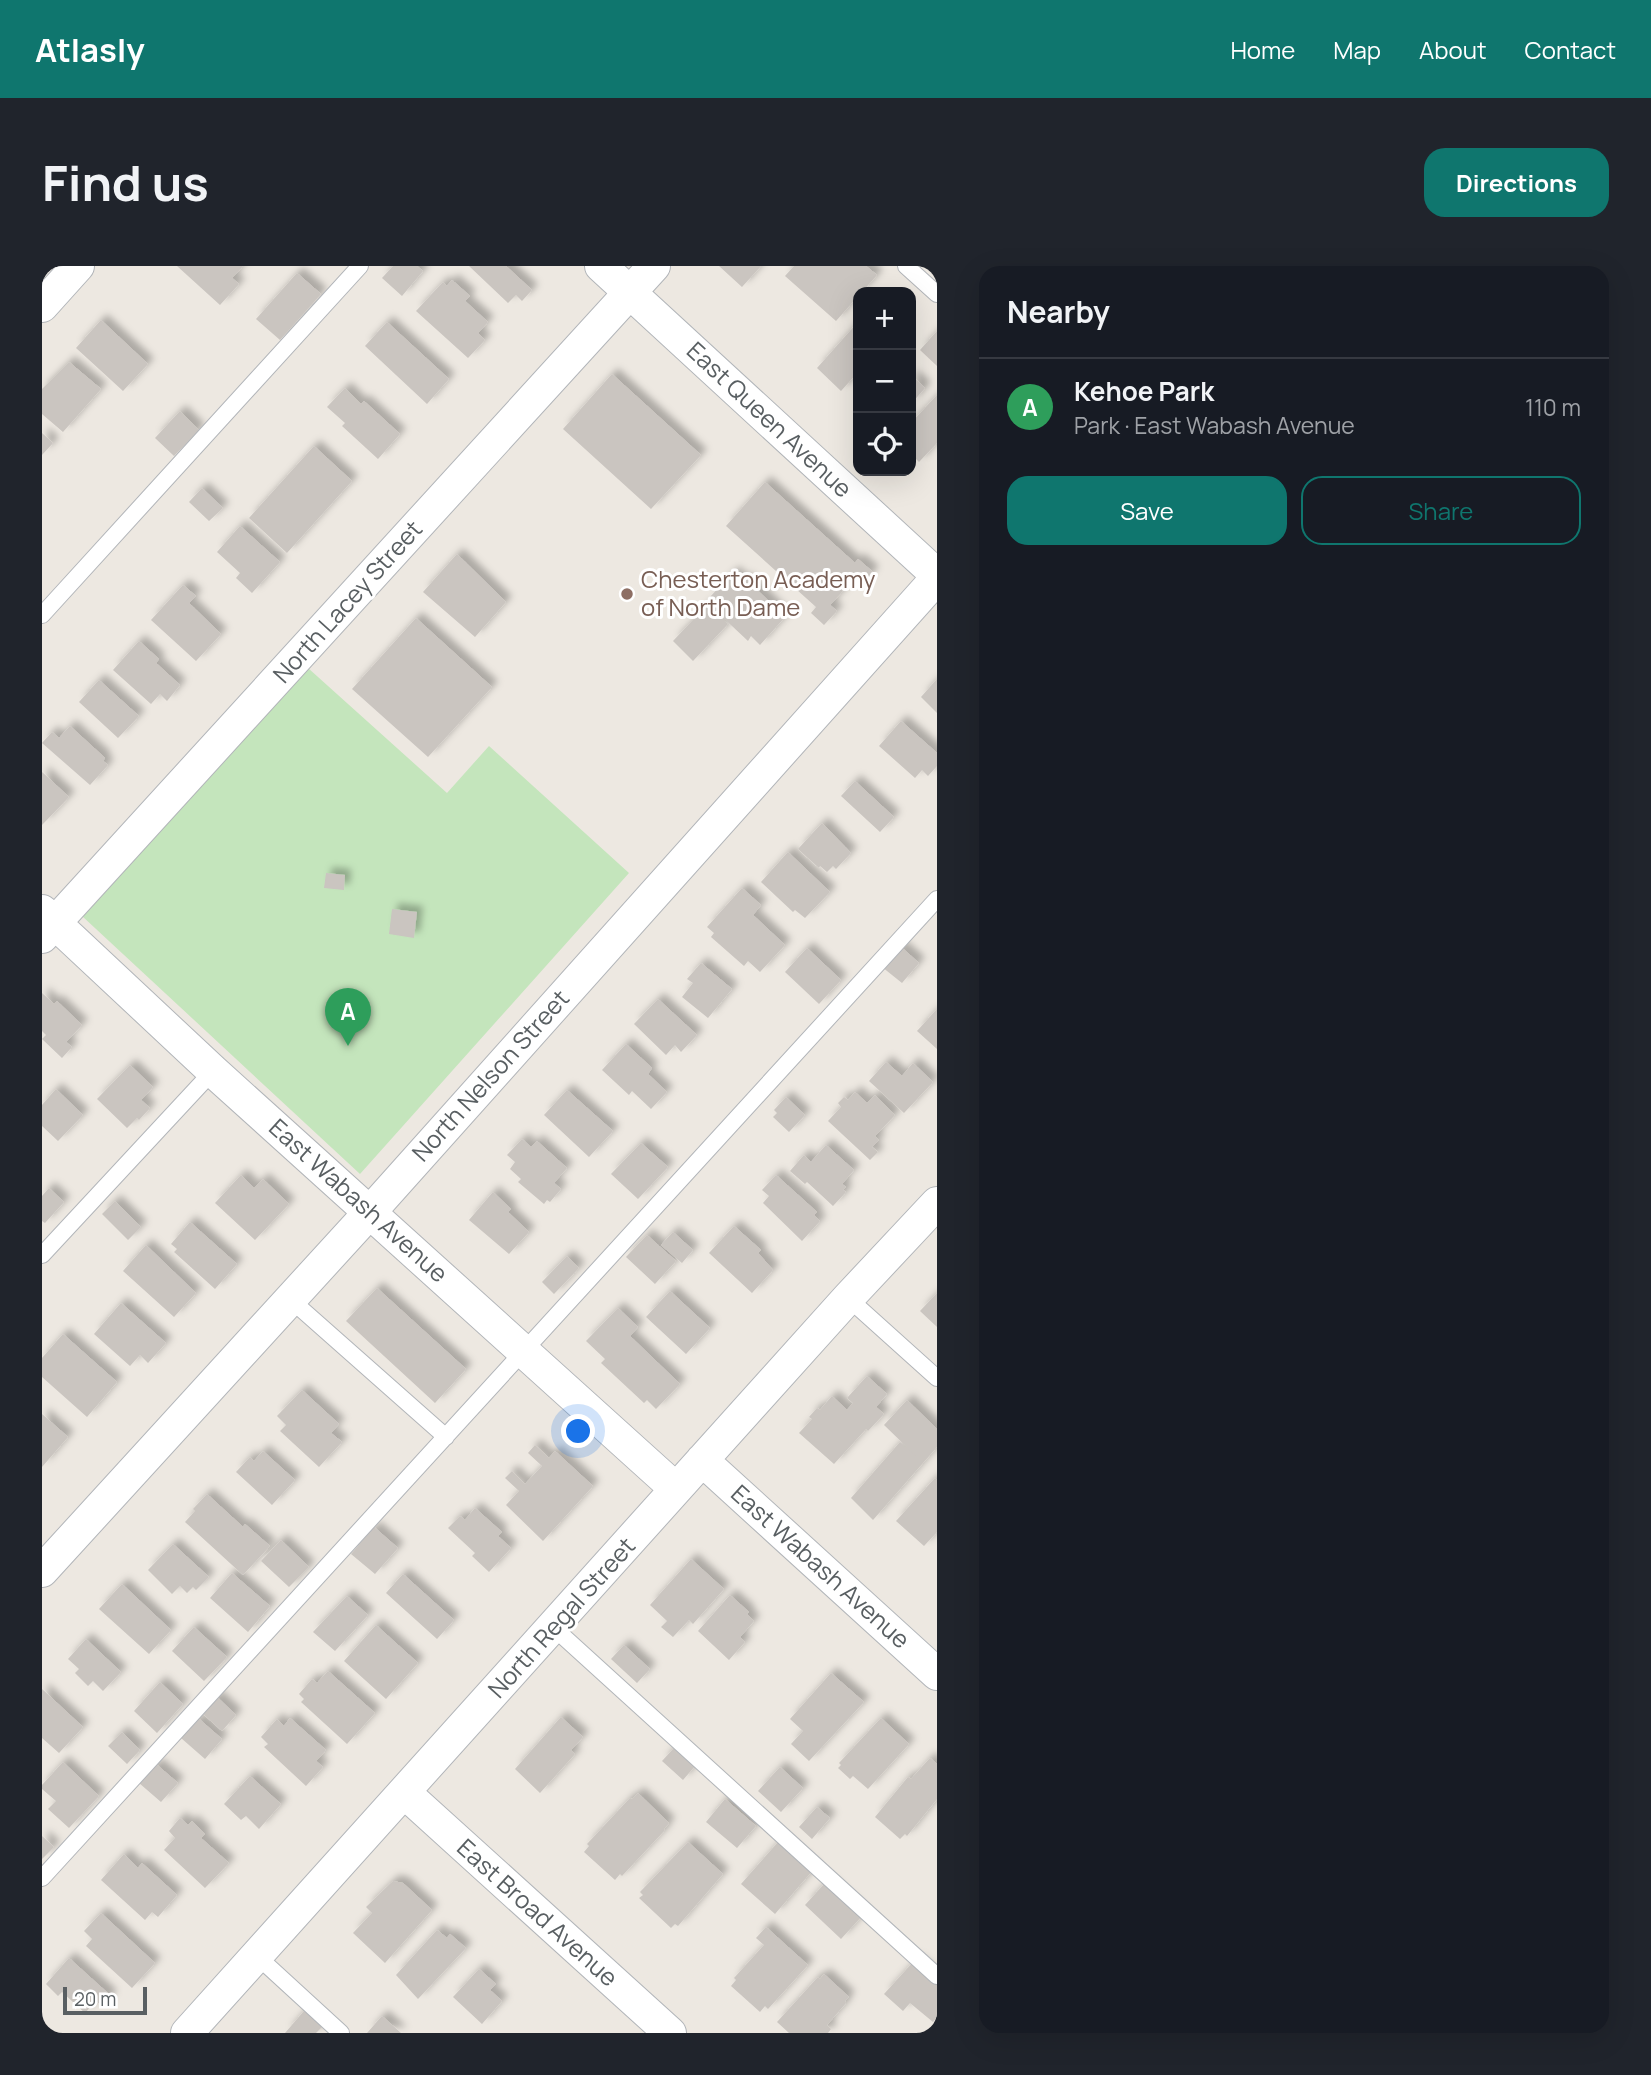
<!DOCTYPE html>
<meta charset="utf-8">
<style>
body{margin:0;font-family:Manrope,sans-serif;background:#20242c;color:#f1f3f6}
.controls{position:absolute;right:21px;top:21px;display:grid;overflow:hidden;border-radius:14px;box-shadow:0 7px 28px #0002}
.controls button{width:63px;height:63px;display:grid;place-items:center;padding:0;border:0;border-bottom:2px solid #363941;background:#171b24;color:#f1f3f6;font:35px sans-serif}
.scale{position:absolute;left:21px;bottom:18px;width:84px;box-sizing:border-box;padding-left:7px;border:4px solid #595f62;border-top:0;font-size:19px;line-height:24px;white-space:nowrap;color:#595f62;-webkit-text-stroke:5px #fff;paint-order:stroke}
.you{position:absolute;left:537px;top:1166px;width:24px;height:24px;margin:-18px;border:5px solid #fff;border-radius:50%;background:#1a73e8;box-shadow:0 0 0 10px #1a73e833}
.badge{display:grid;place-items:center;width:46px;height:46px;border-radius:50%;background:#0f766e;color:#fff;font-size:23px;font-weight:700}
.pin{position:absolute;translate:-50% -58px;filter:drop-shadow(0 2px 4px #0008)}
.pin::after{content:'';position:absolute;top:37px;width:24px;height:21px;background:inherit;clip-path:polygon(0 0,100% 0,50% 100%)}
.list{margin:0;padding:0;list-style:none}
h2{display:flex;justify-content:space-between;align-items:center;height:91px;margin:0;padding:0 28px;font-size:30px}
h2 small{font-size:23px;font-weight:400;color:#9ea1a6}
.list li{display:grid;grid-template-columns:46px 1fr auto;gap:21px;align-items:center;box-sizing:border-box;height:98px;padding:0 28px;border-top:2px solid #363941}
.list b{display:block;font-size:26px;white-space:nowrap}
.list p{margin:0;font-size:23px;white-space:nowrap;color:#9ea1a6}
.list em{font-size:23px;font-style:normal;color:#9ea1a6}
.actions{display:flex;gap:14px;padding:21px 28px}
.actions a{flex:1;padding:16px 0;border:2px solid #0f766e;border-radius:21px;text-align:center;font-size:24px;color:#0f766e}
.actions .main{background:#0f766e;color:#fff}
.icon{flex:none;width:38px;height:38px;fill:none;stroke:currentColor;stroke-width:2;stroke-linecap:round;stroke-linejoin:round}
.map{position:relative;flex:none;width:895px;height:1767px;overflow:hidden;border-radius:21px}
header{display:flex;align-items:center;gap:42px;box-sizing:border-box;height:98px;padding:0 35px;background:#0f766e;color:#fff}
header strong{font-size:33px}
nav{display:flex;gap:38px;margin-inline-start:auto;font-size:24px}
.intro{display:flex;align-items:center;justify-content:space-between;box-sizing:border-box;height:168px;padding:0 42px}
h1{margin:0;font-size:49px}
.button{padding:18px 32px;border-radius:21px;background:#0f766e;color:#fff;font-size:24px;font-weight:700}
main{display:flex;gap:42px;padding:0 42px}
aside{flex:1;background:#171b24;border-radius:21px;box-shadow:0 7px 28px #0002}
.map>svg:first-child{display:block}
.green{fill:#c4e5bc}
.building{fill:#cac5c0;filter:url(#shadow)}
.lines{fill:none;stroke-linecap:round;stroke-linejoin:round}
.lane-casing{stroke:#b2b5b9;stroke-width:18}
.street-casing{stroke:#b2b5b9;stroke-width:34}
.lane{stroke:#fff;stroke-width:16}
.street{stroke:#fff;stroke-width:32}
.education-dot{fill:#8d6e63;stroke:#fff;stroke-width:2.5}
.labels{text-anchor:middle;stroke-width:6;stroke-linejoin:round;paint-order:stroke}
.street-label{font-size:24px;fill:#595f62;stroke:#fff}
.education-label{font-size:24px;fill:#785e54;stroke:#fff;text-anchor:start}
</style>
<header>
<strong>Atlasly</strong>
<nav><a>Home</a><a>Map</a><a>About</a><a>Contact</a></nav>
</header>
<div class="intro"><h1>Find us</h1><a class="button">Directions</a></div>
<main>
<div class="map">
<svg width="895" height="1767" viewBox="0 0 895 1767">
<defs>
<filter id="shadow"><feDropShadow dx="6" dy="-6" stdDeviation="3.5" flood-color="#0004"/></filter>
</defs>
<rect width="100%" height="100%" fill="#ede8e1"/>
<!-- green -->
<path class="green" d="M266,402l139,125 42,-47 140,127 -269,301 -278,-258z"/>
<!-- building -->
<path class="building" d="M135,0h66l-11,12 7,6 -19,21z
M351,0h24l6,5 -21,25 -20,-18z
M427,0h37l26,24 -10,11 -6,-6 -8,8z
M677,0h42l-19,21z
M752,0h72l11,9 -15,17h-4v4l-22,25 -51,-45z
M255,7l24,21 -41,46 -24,-21z
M410,14l18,16 -5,5 23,21 -10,11 7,7 -17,18 -52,-47 27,-29 4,4z
M59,54l47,44 -25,27 -47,-43z
M345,56l62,57 -22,25 -62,-58z
M816,56v50l-17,19 -24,-23z
M895,65v35l-17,-16z
M27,96l32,27 -38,43 -21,-18v-25z
M570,108l89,81 -50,54 -88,-80z
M869,109l14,13 -14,16z
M303,122l16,16 3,-3 36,33 -22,25 -36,-33 3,-3 -18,-16z
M895,129v48l-18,19 -8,-8v-31z
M138,145l19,19 -25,26 -19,-18z
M0,167l11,10 -11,12z
M272,180l38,35 -65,72 -38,-35z
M723,216l90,81 3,-4 15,13 -13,14 -7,-6 -23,25 7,6 -13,14 -13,-12 5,-6 -90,-81z
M160,222l21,20 -14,13 -20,-19z
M198,260l40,36 -28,31 -16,-15 4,-5 -23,-21z
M415,288l49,48 -31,35 -52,-45z
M691,306l10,9 2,-3 40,39 -25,28 -9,-9 -3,5 -32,-30 5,-5 -11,-9z
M141,319l13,11 -7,7 32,31 -25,27 -45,-41z
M665,339l21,19 -35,37 -20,-20z
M374,352l76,69 -64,70 -76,-68z
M97,375l20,18 -3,4 24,22 -13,16 -7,-7 -9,10 -38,-34z
M895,413v34l-16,-16z
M57,414l40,36 -21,22 -39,-36z
M859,455l36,32v13l-9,10 -6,-6 -7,8 -36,-32z
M28,460l35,32 -2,3 5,4 -18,20 -48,-42 10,-11 7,6z
M0,506l27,25 -27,28z
M813,515l39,36 -14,15 -39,-36z
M780,557l29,30 -15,16 -3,-3 -6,6 -7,-6 -1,2 -21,-19z
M746,586l42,40 -25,26 -10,-8 -2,2 -32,-30z
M284,607l19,2 -1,15 -20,-2z
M700,622l19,17 -8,10 32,30 -25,27 -12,-11 -4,5 -33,-29 3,-4 -7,-6z
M350,643l25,3 -3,26 -25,-4z
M858,680l19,17 -17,20 -20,-16z
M765,682l34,32 -22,24 -34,-32z
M659,697l31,26 -24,29 -26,-21 11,-14 -6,-4z
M0,727l12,11 3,-3 25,24 -16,17 6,5 -10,11 -20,-19 4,-4 -4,-4z
M616,733l39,36 -16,17 -6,-7 -9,10 -32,-31z
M895,743v40l-20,-18z
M584,778l26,24 -4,6 19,18 -16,17 -19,-18 -3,4 -27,-25z
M844,796l16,14 11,-13 20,19 -29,31 -35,-32z
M88,799l23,22 -12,13 9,8 -11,12 -2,-2 -10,10 -30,-29z
M14,823l27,26 -25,26 -16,-15v-21z
M525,824l46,41 -24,26 -45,-42z
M813,826l12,11 8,-8 20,20 -20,21 4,4 -7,7 6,5 -8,8 -42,-39 13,-14 -3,-4 6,-6 4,3z
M744,831l19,18 -16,17 -16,-15 4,-4 -3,-3z
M480,873l9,8 6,-6 30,27 -13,15 7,6 -11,13 -3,-2 -3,4 -26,-22 3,-3 -11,-10 5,-7 -8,-7z
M599,877l27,24 -30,32 -27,-25z
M784,879l28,25 -12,14 4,3 -3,3 3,2 -13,14 -26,-24 -2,2 -15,-13 14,-16 7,7z
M199,909l13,13 9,-9 26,25 -34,36 -40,-37z
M734,909l41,37 -3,3 6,6 -18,20 -39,-38 6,-7 -7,-6z
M7,922l15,14 -19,21 -3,-2v-25z
M451,926l18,17 -3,3 21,20 -20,22 -40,-34z
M73,935l26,26 -13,13 -26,-26z
M148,956l47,42 -22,25 -41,-37 3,-3 -6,-5z
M692,960l27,24 -3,3 15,17 -21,23 -43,-40z
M631,966l20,18 -11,13 -21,-18z
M605,969l29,26 -21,23 -29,-27z
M104,979l50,48 -22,24 -51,-46z
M525,990l12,12 -25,26 -12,-12z
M335,1022l89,81 -31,34 -89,-82z
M628,1025l40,37 -24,26 -40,-37z
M895,1027v34l-17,-16z
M79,1037l45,40 -18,20 -8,-8 -10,11 -36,-32z
M576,1042l20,19 -8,9 50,48 -24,25 -9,-9 -3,3 -43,-40 4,-4 -19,-18z
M21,1068l54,48 -30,35 -45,-40v-19z
M825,1110l20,18 -11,13 8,7 -16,17 -2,-2 -32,35 -35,-31 13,-14 -3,-2 8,-9 3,2 12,-14 15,14 6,-7 -6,-5z
M260,1124l37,34 -8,9 11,9 -23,25 -39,-36 6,-6 -9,-9z
M865,1134l30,29v18l-64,73 -22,-22 49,-56 16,14 -32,-31z
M0,1148l26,23 -26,30z
M493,1179l14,13 6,-7 38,35 -50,55 -37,-36 13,-14 -14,-13 7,-7 13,13 17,-18 -14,-13z
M221,1185l32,29 -23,25 -36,-33 14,-15 4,4z
M893,1212l2,2v52l-13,14 -28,-25z
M165,1228l36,33 2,-3 25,22 -27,29 -58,-53 10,-11 -2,-2z
M433,1242l27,24 -4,4 13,12 -22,24 -17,-16 3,-3 -27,-25 12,-12 5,4z
M332,1261l24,21 -23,26 -24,-20z
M239,1274l28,27 -20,20 -28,-26z
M131,1278l36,33 -13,13 -3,-3 -6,6 -7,-7 -8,8 -24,-24z
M649,1293l33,30 -31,35 -4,-4 -16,17 -12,-10 6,-6 -17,-16z
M190,1307l38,33 -22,26 -38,-34z
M361,1308l51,46 -17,19 -51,-46z
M80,1318l49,46 -22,24 -50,-45z
M688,1329l19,17 -2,2 7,7 -14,16 5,5 -16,18 -31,-29z
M305,1330l21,19 -33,36 -22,-19z
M334,1359l42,38 -32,36 -42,-38z
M152,1361l33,30 -23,24 -32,-30z
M44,1373l35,33 -18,19 -10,-10 -5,5 -13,-13 4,-4 -11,-10z
M582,1379l26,24 -13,14 -26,-24z
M286,1405l47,42 -28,31 -46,-42 3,-3 -5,-5 13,-15 5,4z
M789,1407l33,29 -55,59 -18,-17 12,-13 -13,-12z
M118,1416l23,22 -26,29 -23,-22z
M0,1423l41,38 -24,26 -17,-15z
M174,1430l20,19 -14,16 -21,-19z
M519,1451l22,20 -12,13 4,4 -35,39 -25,-24z
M156,1452l24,21 -17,20 -24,-21z
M248,1452l36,32 -10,11 7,6 -17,19 -42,-39 4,-3 -7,-7 16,-18 7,7z
M839,1452l28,26 -41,45 -15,-13 -3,3 -12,-11 3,-3 -2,-2z
M80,1466l18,18 -13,14 -19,-18z
M632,1482l21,18 -12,14 -21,-19z
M888,1492l7,6v35l-30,37 -2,-2 -5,5 -25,-22 33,-40 3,2z
M21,1496l36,34 -30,32 -21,-19 8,-8 -14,-12v-4z
M114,1498l22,19 -17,19 -22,-19z
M738,1501l23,21 -22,24 -23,-21z
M208,1510l31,28 -22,25 -13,-13 -5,4 -17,-16z
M596,1527l31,30 -5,6 1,1 -43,46 -2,-2 -5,6 -31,-28 5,-6 -2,-2 43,-46 2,1z
M683,1533l31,27 -19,22 -31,-26z
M775,1541l13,11 -18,21 -13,-12z
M138,1552l8,7 4,-4 13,13 -4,4 28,25 -24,25 -41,-38 11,-12 -6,-7z
M0,1570l12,11 -12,12z
M737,1575l34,29 -38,44 -34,-30z
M646,1576l35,32 -45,52 -3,-2 -4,4 -32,-30 4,-3 -3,-3z
M82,1588l14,14 4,-5 35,32 -19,22 -6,-5 -7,8 -44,-40z
M351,1615l10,2 29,27 -47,53 -32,-30 19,-20 -6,-6z
M784,1616l36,34 -21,23 -36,-34z
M59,1647l54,50 -23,25 -46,-42 6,-7 -8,-8z
M724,1661l42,38 -40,44 -3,-3 -5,6 -29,-26 5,-6 -2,-2 30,-33 -8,-7z
M395,1664l10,8 3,-4 16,14 -48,51 -22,-24z
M27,1692l42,38 -9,10 -6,-5 -11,12 -23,-21 -4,4 -12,-12z
M873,1694l22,19v38l-4,5 -23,-19 -7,8 -19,-17z
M437,1703l17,15 -6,6 12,11 -20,23 -29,-27z
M782,1708l25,23 -4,4 1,2 -19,22 4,4 -3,4h-39l-12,-11 41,-45 2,2z
M262,1745l18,16 -6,6h-31z
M340,1750l19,17h-34z"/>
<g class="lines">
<defs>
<path id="lane" d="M864,0l31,28
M0,349l318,-349
M0,989l171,-184
M806,1032l89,80
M248,1033l156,138
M512,1362l383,348
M0,1612l895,-979
M215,1690l84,77"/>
<path id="street" d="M559,0l336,309
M0,40l36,-40
M0,645l171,160 463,418
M0,671l612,-671
M660,1194l235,214
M0,1305l328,-359 567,-634
M363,1527l265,240
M145,1767l661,-735 89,-95"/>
</defs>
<!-- lane casing -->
<use href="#lane" class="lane-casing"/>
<!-- street casing -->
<use href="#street" class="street-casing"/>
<!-- lane -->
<use href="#lane" class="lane"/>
<!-- street -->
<use href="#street" class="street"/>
</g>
<!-- markers -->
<circle class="education-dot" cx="585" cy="328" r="7"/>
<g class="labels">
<!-- street labels -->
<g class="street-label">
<text transform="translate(727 154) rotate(43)" y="8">East Queen Avenue</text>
<text transform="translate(306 336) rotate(-48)" y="8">North Lacey Street</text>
<text transform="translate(449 810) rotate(-48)" y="8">North Nelson Street</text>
<text transform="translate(316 935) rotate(42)" y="8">East Wabash Avenue</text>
<text transform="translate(778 1301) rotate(42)" y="8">East Wabash Avenue</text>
<text transform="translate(520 1352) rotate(-48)" y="8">North Regal Street</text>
<text transform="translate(495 1647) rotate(42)" y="8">East Broad Avenue</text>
</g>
<!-- education labels -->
<g class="education-label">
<text x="599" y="322">Chesterton Academy<tspan x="599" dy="28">of North Dame</tspan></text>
</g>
</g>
</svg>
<div class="controls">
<button>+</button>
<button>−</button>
<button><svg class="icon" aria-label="locate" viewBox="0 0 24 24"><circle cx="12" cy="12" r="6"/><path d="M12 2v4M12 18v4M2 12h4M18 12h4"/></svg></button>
</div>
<div class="scale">20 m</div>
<div class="you"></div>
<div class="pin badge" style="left:306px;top:780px;background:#2e9e5b">A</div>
</div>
<aside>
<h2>Nearby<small></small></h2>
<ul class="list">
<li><span class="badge" style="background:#2e9e5b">A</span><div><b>Kehoe Park</b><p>Park · East Wabash Avenue</p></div><em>110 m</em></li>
</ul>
<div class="actions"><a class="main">Save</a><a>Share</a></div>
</aside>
</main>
